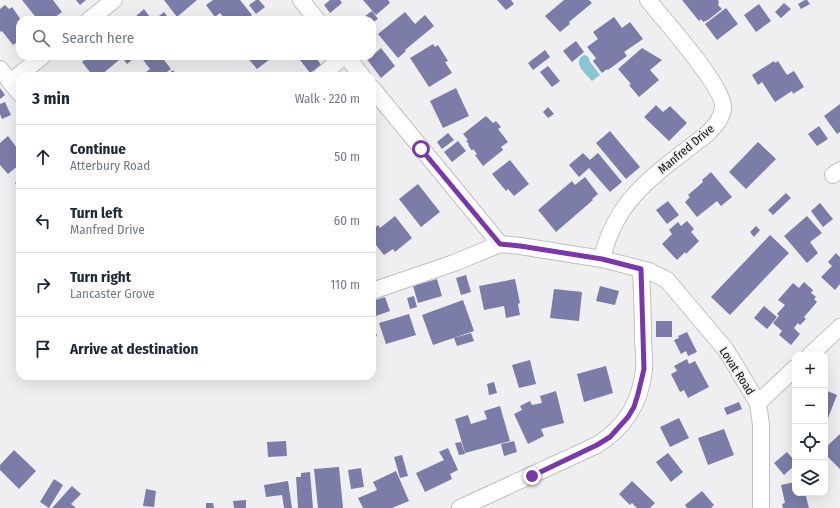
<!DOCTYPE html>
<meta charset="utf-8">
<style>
body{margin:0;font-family:"Fira Sans Condensed",sans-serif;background:#f6f6f7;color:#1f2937}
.controls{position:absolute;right:12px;bottom:12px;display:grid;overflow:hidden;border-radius:8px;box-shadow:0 4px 16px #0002}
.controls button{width:36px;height:36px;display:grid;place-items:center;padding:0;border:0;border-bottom:1px solid #e0e1e3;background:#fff;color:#1f2937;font:20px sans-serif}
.stop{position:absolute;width:12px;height:12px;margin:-9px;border:3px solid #7937ab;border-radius:50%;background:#fff}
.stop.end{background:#7937ab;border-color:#fff;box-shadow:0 1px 4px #0008}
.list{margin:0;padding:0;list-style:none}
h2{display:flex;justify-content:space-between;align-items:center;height:52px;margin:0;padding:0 16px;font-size:17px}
h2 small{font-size:13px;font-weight:400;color:#747a83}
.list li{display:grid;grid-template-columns:26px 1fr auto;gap:12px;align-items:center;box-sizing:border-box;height:64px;padding:0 16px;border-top:1px solid #e0e1e3}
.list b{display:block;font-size:15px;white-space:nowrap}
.list p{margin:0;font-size:13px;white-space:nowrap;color:#747a83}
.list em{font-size:13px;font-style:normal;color:#747a83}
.icon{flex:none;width:22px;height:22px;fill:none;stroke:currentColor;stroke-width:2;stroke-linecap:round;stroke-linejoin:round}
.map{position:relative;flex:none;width:840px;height:508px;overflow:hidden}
.search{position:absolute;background:#fff;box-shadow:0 4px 16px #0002;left:16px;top:16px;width:360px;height:44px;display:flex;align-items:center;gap:10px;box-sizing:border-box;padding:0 14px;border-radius:12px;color:#747a83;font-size:15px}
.panel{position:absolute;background:#fff;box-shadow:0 4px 16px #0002;left:16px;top:72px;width:360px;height:308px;border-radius:12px}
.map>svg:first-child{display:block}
.water{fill:#88c4d6}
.building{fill:#7b7ca8}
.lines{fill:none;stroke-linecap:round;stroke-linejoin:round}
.street-casing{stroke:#c0c0c2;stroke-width:18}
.street{stroke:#fff;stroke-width:16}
.route{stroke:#7937ab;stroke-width:5}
.labels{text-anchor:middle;stroke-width:3;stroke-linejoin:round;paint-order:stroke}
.street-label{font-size:12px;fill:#141414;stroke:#efeff2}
</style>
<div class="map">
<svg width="840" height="508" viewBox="0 0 840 508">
<rect width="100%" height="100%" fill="#efeff2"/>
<!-- water -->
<path class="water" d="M584,55l3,1 2,2 1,4 10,13 -8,6c-6,-7 -21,-19 -8,-26z"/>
<!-- building -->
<path class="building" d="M22,0h31l9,12 -11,8h-13z
M76,0h10l-6,5z
M164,0h33l-20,17z
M213,0h27l12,15 -7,5h-19l-6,-7 -5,4 -9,-12z
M256,0h3l6,7 -9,7 -7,-9z
M330,0h10l2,3 -12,10 -6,-8z
M363,0h25l2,3 -14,12z
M497,0h14l3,4 -8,6z
M564,0h25l3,3 -23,19 1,2 -10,8 -15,-16z
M682,0h36l1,2 -1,3 4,4 -14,11 -5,2 -2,-3 -2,2z
M805,0h2l3,4 -9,5 -3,-5z
M784,3l7,6 -10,9 -6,-6z
M759,4l12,17 -15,11 -12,-17z
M5,5l4,4 3,-2 9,13h-1v20l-7,5 -11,-14 -1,1 -1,-1v-22z
M726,8l12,16 -21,16 -12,-16z
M144,9l8,11h-13l-3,-4z
M372,11l6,8 -6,4v-3h-4l-3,-4z
M164,12l6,8h-16z
M405,12l10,12 10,-9 9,11 -29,24 1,1 -8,7 -20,-24z
M614,17l8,11 8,-6 13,17 -19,13 3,4 -19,14 -1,-1 -5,4 -9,-12 3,-3 -9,-11 11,-8 -5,-7z
M576,41l8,11 -12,10 -9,-11z
M433,44l2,3 3,-2 10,16 -3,1 7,11 -23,14 -19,-29z
M381,48l14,18 -14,12 -15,-20 2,-2 1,2 3,-2z
M642,48l20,12 -12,10 9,10 -20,17 -10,-12 2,-1 -13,-15z
M545,50l5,7 -17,13 -5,-7z
M89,56h27l3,4 -19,16h-7l-11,-14z
M121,56h16l-10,8z
M142,56h19l10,13 -9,7h-21l9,-7 -9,-12z
M246,56h28l-17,13z
M297,56h18l6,9 -11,8z
M774,61l1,2 3,-2 9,14 7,-4 10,16 -11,7 -1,-3 -17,11 -13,-20 -4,3 -6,-10z
M548,66l12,15 -8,6 -12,-15z
M173,70l4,6h-12z
M0,88l5,7 -5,4z
M456,88l13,28 -26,12 -13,-27z
M5,102l6,13 -9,4 -2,-5v-10z
M840,104v28l-3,2 -13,-18z
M656,105l7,7 7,-6 17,17 -18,18 -25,-24z
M548,107l6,7 -6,4 -5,-6z
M486,116l7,7 3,-2 5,6 -3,2 10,13 -7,5 2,3 -20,16 -8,-11 2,-1 -4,-5 -1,2 -4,-6 1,-1 -3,-3 2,-1 -5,-6z
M819,126l9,13 -11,7 -9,-12z
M610,131l30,36 -14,12 -30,-36z
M448,133l6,7 -12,9 -5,-7z
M8,136l12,16v12l-12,10 -8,-9v-22z
M458,141l8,10 -14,11 -8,-10z
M758,142l18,17 -30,30 -17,-17z
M583,153l7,7 8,-7 24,29 -12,10 -21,-24 -10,9 -10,-12z
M510,160l19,24 -15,12 -6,-7 -2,2 -14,-17z
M711,172l21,25 -11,9 -4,-5 -20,16 -12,-15 5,-5 -2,-2 15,-13 -1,-2z
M20,177v12l-5,-6z
M585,177l13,17 -6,5 1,1 -37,32 -18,-22 34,-29 3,4z
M418,184l22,28 -19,15 -22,-28z
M786,193l5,5 -18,17 -5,-5z
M668,201l11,14 -12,9 -11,-14z
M820,203l13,16 -10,8 -12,-16z
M395,216l17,22 -17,14 -2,-3 -9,6 -12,-15v-10l6,-5 2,3z
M807,216l15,17 -12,9 8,11 -11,10 -23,-27z
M687,221l7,8 -3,3 8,9 -13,13 -1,-2 -8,8 -15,-16 10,-10 -3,-4 9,-8 3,4z
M756,226l4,4 -6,7 -4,-5z
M770,235l19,18 -59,62 -19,-18z
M836,253l4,4v27l-5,6 -14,-13 11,-11 -4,-4z
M466,275l5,17 -10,3 -5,-17z
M437,279l5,17 -24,7 -5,-17z
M515,279l5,24 -2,1 2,11 -14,3 -2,-12 -20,4 -5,-24z
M804,282l9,8 -2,3 5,4 -2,2 3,3 -13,15 2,2 -6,6 -2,-2 -4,5 6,6 -9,11 -12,-10 3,-4 -9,-8 6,-7 -2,-2 8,-9 -7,-5 15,-17 6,5z
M600,286l19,5 -4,14 -19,-4z
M554,289l28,3 -3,29 -29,-3z
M414,296l3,11 -7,2 -3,-11z
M385,297l5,14 -17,6 -1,-16z
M463,300l11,31 -41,14 -11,-30z
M764,306l13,11 -10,12 -13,-11z
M409,314l7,21 -30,9 -7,-21z
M372,320l5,16 -5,1z
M656,321h16v16h-16z
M687,332l10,20 -9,4 -2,-5 -5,3 -7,-14 5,-2 -1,-2z
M471,333l3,8 -17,5 -3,-8z
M687,359l2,5 6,-3 14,26 -21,11 -4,-8 -4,2 -9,-18 6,-3 -3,-5z
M530,360l6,24 -17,4 -7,-23z
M606,366l7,27 -29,9 -7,-28z
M494,382l3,11 -8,2 -2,-11z
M825,390l12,5 -12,31z
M556,391l8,32 -23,6 3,7 -16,8 -14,-30 8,-4 -2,-4 10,-5 2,4 10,-2 -2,-7z
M739,402l3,7 -15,6 -3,-7z
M500,406l10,35 -45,12 -10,-34 13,-4 3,9 16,-5 -3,-8z
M679,418l10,20 -19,9 -10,-20z
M724,429l10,26 -26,10 -10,-27z
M840,434v35l-15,-15v-6z
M286,441l1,15 -19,1 -1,-15z
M514,441l3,11 -13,4 -3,-12z
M461,442l4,12 -6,1 -4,-12z
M448,448l10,22 -8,4 2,5 -27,13 -9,-19 28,-13 -5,-8z
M14,450l22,21 -17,18 -19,-19v-5z
M787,452l8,9v4l-11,10 -10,-12z
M668,453l15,19 -12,10 -15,-20z
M402,455l6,21 -8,2 -6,-21z
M339,467l4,41h-25l-4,-39z
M361,468l3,19 -13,2 -3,-19z
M396,471l13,30 -17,7h-29l-5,-10 19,-8 -4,-8z
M310,472l3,36h-15l-2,-31h5v-4z
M54,479l9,6 -14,23 -9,-6z
M288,481l4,27h-8l-2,-13 -16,2 -2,-12z
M632,481l23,22 -5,5h-13l-5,-5 -2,2 -11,-11z
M795,482v11h10l4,15h-26l-1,-4 3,-1 -4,-18z
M72,486l9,8 -10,10 5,4h-24z
M146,489l10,2 -2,16 -11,-1z
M702,491l12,14 -3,3h-24l-2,-3z
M246,500v8h-12l-1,-7z
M206,503h7l1,5h-8z"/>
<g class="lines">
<defs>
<path id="street" d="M301,0l16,20
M89,20l25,-20
M346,56l16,20
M0,69l20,25
M321,76l23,-20
M10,82l33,-26
M372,88l128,156
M833,175l7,-5
M602,259c14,-63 57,-87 105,-125 7,-7 15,-15 16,-26 2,-21 -60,-89 -75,-108
M372,291l82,-28 46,-19 20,2 82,13 47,12 18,9 59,70 32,53 3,22v83
M810,355l30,-28
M758,403l37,-35
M460,508l137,-63c28,-18 43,-41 47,-75 1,-11 -1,-22 -1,-33 0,-23 -1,-45 -2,-68"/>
</defs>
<!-- street casing -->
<use href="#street" class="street-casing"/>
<!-- street -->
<use href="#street" class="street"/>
</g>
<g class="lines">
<!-- route -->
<path class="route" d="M421,149l79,95 20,2 82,13 39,10 3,100 -6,25 -4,13 -6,10 -18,20 -13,8 -65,31"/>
</g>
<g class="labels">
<!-- street labels -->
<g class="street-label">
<text transform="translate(686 149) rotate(-40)" y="4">Manfred Drive</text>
<text transform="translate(737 371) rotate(57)" y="4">Lovat Road</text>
</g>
</g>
</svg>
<div class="controls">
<button>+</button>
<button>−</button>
<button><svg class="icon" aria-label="locate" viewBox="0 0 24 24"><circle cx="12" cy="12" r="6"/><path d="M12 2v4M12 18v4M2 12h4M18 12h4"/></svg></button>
<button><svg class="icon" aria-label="layers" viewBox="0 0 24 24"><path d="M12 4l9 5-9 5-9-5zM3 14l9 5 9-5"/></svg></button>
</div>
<div class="stop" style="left:421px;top:149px"></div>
<div class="stop end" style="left:532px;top:476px"></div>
<div class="search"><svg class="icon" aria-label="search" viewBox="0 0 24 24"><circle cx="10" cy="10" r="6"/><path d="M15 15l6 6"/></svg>Search here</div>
<section class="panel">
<h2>3 min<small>Walk · 220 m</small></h2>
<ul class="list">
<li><svg class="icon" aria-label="ahead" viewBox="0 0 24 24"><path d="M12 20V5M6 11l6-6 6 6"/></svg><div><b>Continue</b><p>Atterbury Road</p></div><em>50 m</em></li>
<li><svg class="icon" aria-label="left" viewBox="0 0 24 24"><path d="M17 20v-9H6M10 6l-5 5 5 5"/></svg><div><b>Turn left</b><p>Manfred Drive</p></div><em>60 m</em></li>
<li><svg class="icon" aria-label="right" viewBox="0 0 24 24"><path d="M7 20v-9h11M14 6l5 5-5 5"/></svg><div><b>Turn right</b><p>Lancaster Grove</p></div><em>110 m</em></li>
<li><svg class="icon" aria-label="arrive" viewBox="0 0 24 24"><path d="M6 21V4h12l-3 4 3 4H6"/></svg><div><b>Arrive at destination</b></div></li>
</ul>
</section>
</div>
